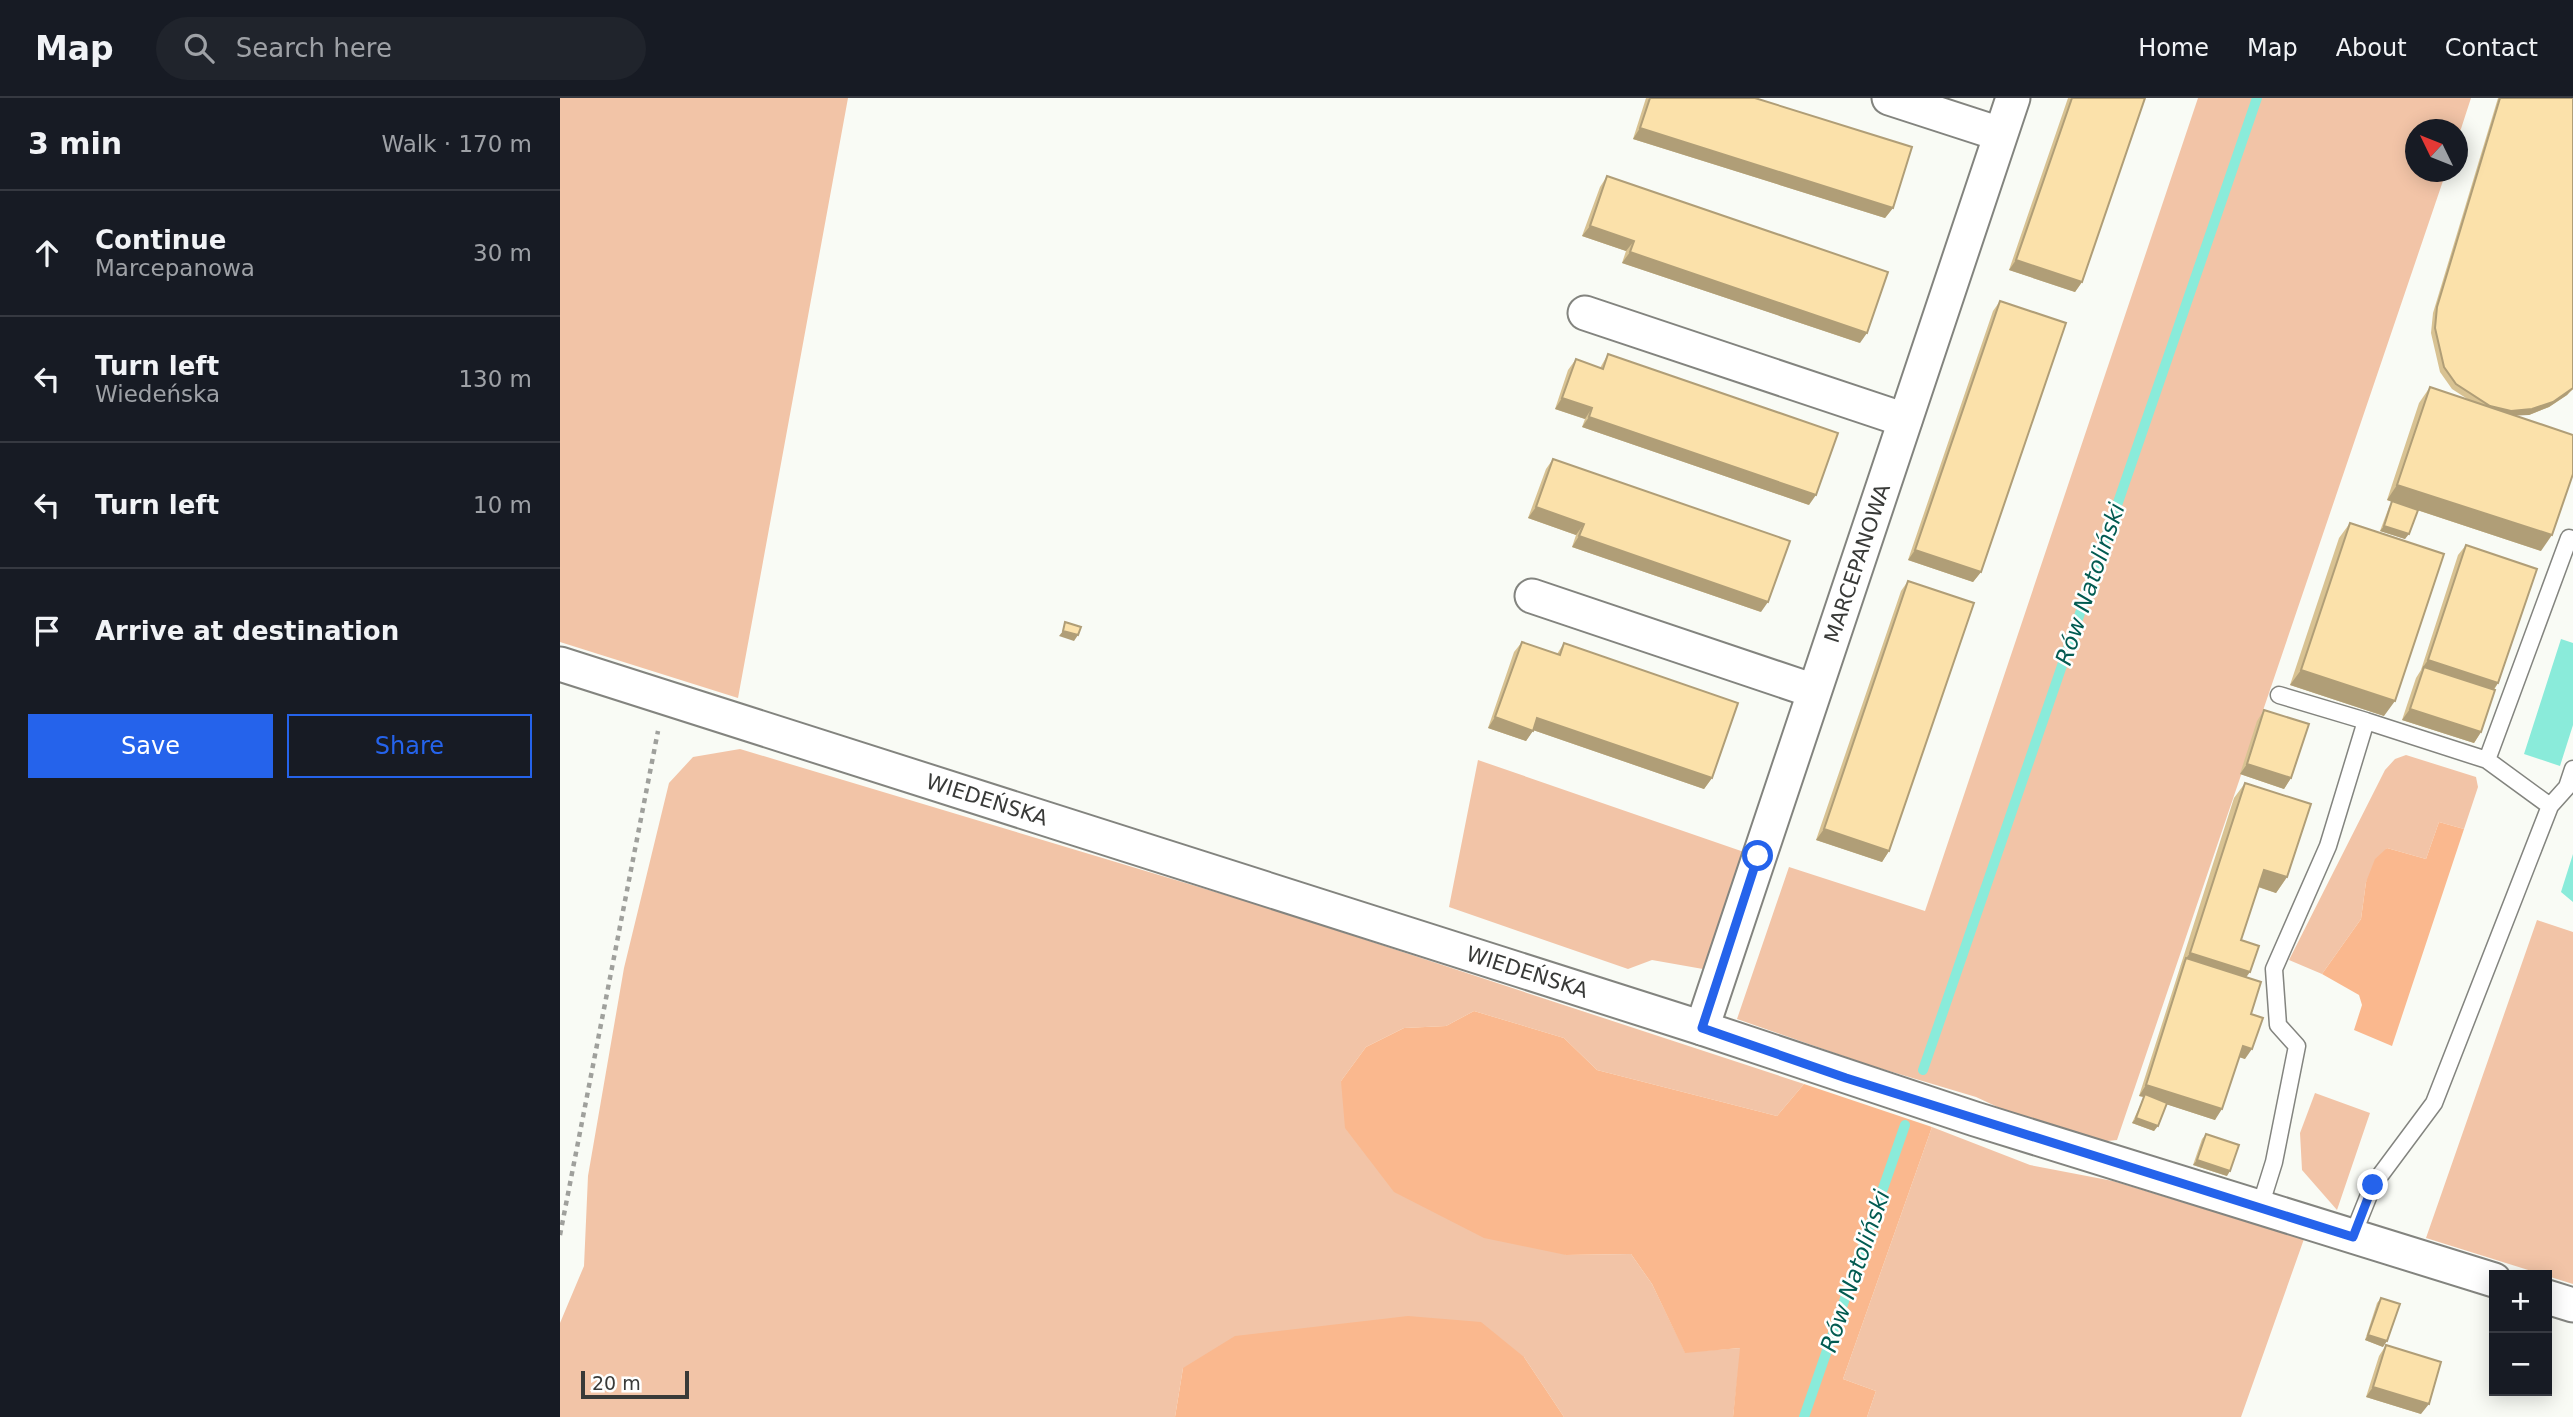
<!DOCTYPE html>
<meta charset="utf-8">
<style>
body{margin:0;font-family:"DejaVu Sans",sans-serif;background:#20242c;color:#f1f3f6}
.controls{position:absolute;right:21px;bottom:21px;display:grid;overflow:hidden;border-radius:0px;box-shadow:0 4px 18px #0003}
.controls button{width:63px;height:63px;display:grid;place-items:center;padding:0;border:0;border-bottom:2px solid #363941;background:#171b24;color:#f1f3f6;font:35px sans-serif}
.compass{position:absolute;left:1845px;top:21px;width:63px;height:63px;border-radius:50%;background:#171b24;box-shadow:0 4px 18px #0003;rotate:313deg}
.scale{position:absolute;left:21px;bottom:18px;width:108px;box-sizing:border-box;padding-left:7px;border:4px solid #393a38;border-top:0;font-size:19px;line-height:24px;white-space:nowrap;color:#393a38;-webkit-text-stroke:5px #fffffe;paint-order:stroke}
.stop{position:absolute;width:21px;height:21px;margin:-16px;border:5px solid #2563eb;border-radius:50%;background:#fff}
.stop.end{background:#2563eb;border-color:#fff;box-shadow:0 2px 7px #0008}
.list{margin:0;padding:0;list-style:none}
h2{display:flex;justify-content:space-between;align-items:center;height:91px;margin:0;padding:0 28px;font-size:30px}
h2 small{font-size:23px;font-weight:400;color:#9ea1a6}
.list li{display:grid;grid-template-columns:46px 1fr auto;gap:21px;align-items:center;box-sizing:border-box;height:126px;padding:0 28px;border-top:2px solid #363941}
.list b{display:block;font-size:26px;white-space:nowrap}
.list p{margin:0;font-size:23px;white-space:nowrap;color:#9ea1a6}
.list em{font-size:23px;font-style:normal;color:#9ea1a6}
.actions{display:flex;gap:14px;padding:21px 28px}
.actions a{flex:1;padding:16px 0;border:2px solid #2563eb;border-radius:0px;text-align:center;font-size:24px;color:#2563eb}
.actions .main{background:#2563eb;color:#fff}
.icon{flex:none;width:38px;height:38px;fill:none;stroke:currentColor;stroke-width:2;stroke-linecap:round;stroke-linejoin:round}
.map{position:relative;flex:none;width:2013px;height:1319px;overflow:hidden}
header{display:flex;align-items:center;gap:42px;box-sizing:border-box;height:98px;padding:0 35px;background:#171b24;border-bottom:2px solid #363941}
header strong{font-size:33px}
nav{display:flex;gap:38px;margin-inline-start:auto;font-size:24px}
.search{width:490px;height:63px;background:#20242c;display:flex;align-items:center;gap:18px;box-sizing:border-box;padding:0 24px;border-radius:38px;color:#9ea1a6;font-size:26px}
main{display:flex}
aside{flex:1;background:#171b24}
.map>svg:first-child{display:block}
.green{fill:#f2c4a7}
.forest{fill:#fab88e}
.water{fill:#8aebda}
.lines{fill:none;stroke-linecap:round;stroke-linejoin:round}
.stream{stroke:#8aebda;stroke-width:10}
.service-casing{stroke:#83847f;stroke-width:19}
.minor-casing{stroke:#83847f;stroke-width:37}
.path{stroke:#9fa09c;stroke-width:4.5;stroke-dasharray:5 5;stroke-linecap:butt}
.service{stroke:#fff;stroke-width:16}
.minor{stroke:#fff;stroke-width:33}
.wall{fill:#d8c292}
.shaded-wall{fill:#b09e77}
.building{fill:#fbe1aa;stroke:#b09e77;stroke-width:2}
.route{stroke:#2563eb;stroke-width:9}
.labels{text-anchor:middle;stroke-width:5;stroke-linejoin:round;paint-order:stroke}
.street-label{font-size:21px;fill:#393a38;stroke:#fffffe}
.water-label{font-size:23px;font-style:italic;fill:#025b51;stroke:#fffffe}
</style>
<header>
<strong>Map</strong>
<div class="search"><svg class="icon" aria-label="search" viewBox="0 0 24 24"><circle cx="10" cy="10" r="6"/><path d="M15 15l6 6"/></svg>Search here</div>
<nav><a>Home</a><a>Map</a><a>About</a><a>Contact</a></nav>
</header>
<main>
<aside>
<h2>3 min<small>Walk · 170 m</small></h2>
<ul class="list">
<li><svg class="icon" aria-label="ahead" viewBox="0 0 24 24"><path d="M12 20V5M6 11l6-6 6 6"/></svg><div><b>Continue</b><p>Marcepanowa</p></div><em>30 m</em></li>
<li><svg class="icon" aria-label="left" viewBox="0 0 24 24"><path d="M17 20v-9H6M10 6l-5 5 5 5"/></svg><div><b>Turn left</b><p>Wiedeńska</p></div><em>130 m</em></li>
<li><svg class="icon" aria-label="left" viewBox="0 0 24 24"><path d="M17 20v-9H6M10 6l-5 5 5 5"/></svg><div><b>Turn left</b></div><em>10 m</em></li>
<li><svg class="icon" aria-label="arrive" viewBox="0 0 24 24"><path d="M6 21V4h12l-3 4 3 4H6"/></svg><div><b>Arrive at destination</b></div></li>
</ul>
<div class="actions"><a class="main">Save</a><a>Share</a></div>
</aside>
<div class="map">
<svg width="2013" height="1319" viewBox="0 0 2013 1319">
<rect width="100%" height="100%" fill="#f9fbf5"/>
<!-- green -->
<path class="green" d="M0,0h288l-110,600 -178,-56z
M1638,0h273l-13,40v-8h-42v42h30l-329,968 -20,2 -67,-20 -54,-25 -107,-32 -132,-46 52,-152 136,44z
M180,651l532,160 532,175 -27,32 -180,-46 -33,-32 -90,-27 -28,15 -42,2 -38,19 -25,34 225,174 65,-1 21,30 33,68 56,-4 -8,69h-169l-40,-60 -341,11 -8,49h-615v-94l24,-57 4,-90 36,-208 45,-185 24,-26z
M1846,657l70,22 2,10 -14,42 -25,-7 -13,37 -39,-11 -21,34 -5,37 -39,55 -33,-14 96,-190 10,-11z
M918,662l266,92 -41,117 -51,-9 -24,9 -179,-62z
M1977,822l36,12v352l-147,-46z
M1755,995l55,20 -33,97 -35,-40 -2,-37z
M1372,1029l98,38 83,16 191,58 -63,178h-374l9,-26 -33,-12z"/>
<!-- forest -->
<path class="forest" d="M1879,724l25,7 -72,217 -38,-16 8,-25 -3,-10 -37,-21 39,-55 5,-37 9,-23 12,-11 39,11z
M914,913l90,27 33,32 180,46 27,-32 128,43 -89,252 33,12 -9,26h-134l7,-69 -55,5 -33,-69 -21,-30 -65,1 -82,-17 -90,-46 -49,-64 -4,-47 25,-34 38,-19 42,-2z
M848,1218l73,6 43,35 40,60h-389l8,-49 52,-32z"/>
<!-- water -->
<path class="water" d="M2001,541l12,4v82l-13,41 -36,-12z
M2013,756v48l-12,-10z"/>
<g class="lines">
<!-- stream -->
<path class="stream" d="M1363,972l334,-972
M1244,1319l101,-292"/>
<defs>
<path id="service" d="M1719,597l87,26
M1927,662l82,-222
M1699,1112l15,-48 23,-116 -19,-21 -4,-56 54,-123 38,-125 121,39 63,46
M1792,1139l21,-52 61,-82 116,-297 17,-19 6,-18"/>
<g id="minor">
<path d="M1329,0l111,36"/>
<path d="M1025,215l320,107"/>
<path d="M972,498l282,95"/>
<path id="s1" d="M0,566l1142,364 273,91 519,161"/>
<path id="s2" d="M1142,930l311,-930"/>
<path d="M1987,1199l26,8"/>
</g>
</defs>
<!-- service casing -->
<use href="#service" class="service-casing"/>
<!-- minor casing -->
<use href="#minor" class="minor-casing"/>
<!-- path -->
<path class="path" d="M0,1137l98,-504"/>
<!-- service -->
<use href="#service" class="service"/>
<!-- minor -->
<use href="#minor" class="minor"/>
</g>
<!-- wall -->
<path class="wall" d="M1086,0h109l138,110 -8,10 -252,-79z
M1508,0h77l-63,184 -7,10 -66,-22z
M1938,0h75v291l-6,6 -18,12 -20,8h-15l27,136 -124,-41 -12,29 -25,-8 9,-24 3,-5 -5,-2 32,-97 11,-16 39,13 -17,-11 -12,-17 -9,-39 2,-20z
M1047,78l253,167 -238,-80 4,-12 -44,-15 18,-49z
M1440,203l-19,271 -8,10 -65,-22 85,-249z
M1048,256l201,151 -227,-78 3,-8 -30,-10 13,-39 8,-11 24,9z
M993,361l208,153 -189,-65 4,-12 -48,-17 18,-49z
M1790,425l34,193 -94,-31 49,-147z
M1906,447l32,138 -4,7 -13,42 -7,11 -72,-23 14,-42 5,-8 37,-115z
M1348,483l-19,270 -7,11 -66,-22 85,-249z
M962,544l35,12 7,-11 148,135 -8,11 -171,-59 -7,11 -38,-13 26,-76z
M1704,612l27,68 -7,11 -44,-15 17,-53z
M1685,685l42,94 -11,16 -18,-6 -17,53 10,74 -6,45 -6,-2 -24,63 -49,-16 -12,27 -22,-8 12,-26 -5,-1 95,-298z
M1646,1036l21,42 -34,-11 9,-26z
M1821,1200l2,49 -18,-7 12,-37z
M1826,1247l35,69 -55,-17 13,-41z"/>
<!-- shaded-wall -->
<path class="shaded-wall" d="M1080,30l253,80 -8,10 -252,-79z
M1030,128l44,15 -8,10 -44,-15z
M1070,154l237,81 -7,10 -238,-80z
M1456,162l66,22 -7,10 -66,-22z
M2013,290l-6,7 -18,12 -20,8 -22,1 -21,-4 4,-6z
M1002,300l30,10 -7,11 -30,-10z
M1029,319l227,78 -7,10 -227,-78z
M1837,387l155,50 -11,16 -154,-51z
M976,409l48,17 -8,11 -48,-17z
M1824,428l25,8 -4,5 -25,-8z
M1019,438l189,66 -7,10 -189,-65z
M1355,452l66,22 -8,10 -65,-22z
M503,533l15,4 -4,6 -15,-5z
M1868,562l70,23 -7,10 -67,-26 -3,3z
M1741,572l94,31 -11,15 -94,-31z
M1850,611l71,23 -7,11 -72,-23z
M935,619l38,14 -7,10 -38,-13z
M977,620l175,60 -8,11 -174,-60z
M1687,666l44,14 -7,11 -44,-15z
M1264,731l65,22 -7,11 -66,-22z
M1704,772l23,7 -11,16 -23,-8z
M1630,855l60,19 -11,15 -53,-29 -7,10z
M1683,948l9,3 -7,10 -9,-3z
M1586,987l76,24 -7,11 -71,-23 1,-3 -1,3 -5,-1z
M1576,1020l22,8 -4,5 -22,-8z
M1637,1062l33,11 -3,5 -34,-11z
M1808,1237l19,6 -4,6 -18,-7z
M1813,1289l56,17 -8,10 -55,-17z"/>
<!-- building -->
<path class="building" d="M1090,0h105l157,49 -19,61 -253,-80z
M1512,0h73l-63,184 -66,-22z
M1940,0h73v290l-20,14 -21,7 -21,2 -21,-5 -34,-22 -12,-17 -9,-39 2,-21z
M1047,78l281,96 -21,61 -237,-81 4,-11 -44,-15z
M1440,203l66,22 -85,249 -66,-22z
M1048,256l230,79 -22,62 -227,-78 3,-9 -30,-10 14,-39 27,10z
M1870,289l143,48v39l-21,61 -155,-50z
M993,361l237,82 -22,61 -189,-66 5,-12 -48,-17z
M1832,403l26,9 -9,24 -25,-8z
M1790,425l94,31 -49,147 -94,-31z
M1906,447l71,24 -39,114 -70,-23z
M1348,483l66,22 -85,248 -65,-22z
M505,524l16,5 -3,8 -15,-4z
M962,544l38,13 4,-12 174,60 -26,75 -175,-60 -4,13 -38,-14z
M1864,569l71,23 -14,42 -71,-23z
M1704,612l45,14 -18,54 -44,-14z
M1685,685l66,21 -24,73 -23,-7 -23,70 18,6 -9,26 -60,-19z
M1626,860l75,24 -10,32 12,4 -11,31 -9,-3 -21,63 -76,-24z
M1585,996l22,9 -9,23 -22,-8z
M1646,1036l33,11 -9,26 -33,-11z
M1821,1200l19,6 -13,37 -19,-6z
M1826,1247l55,17 -12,42 -56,-17z"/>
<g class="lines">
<!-- route -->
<path class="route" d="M1198,758l-56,172 144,50 507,159 20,-52"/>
</g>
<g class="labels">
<!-- street labels -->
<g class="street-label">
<text dy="7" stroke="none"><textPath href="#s2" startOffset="490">MARCEPANOWA</textPath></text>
<text dy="7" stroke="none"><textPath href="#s1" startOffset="448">WIEDEŃSKA</textPath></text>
<text dy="7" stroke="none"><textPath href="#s1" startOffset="1015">WIEDEŃSKA</textPath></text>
</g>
<!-- water labels -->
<g class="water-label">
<text transform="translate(1530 486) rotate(-71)" y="8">Rów Natoliński</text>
<text transform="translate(1295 1173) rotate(-71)" y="8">Rów Natoliński</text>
</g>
</g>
</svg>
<div class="controls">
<button>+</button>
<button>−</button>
</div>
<svg class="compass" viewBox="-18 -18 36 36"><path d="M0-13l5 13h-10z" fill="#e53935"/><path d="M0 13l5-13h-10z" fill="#9ea1a6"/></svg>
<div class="scale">20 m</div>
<div class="stop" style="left:1198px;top:758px"></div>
<div class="stop end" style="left:1813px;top:1087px"></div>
</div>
</main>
